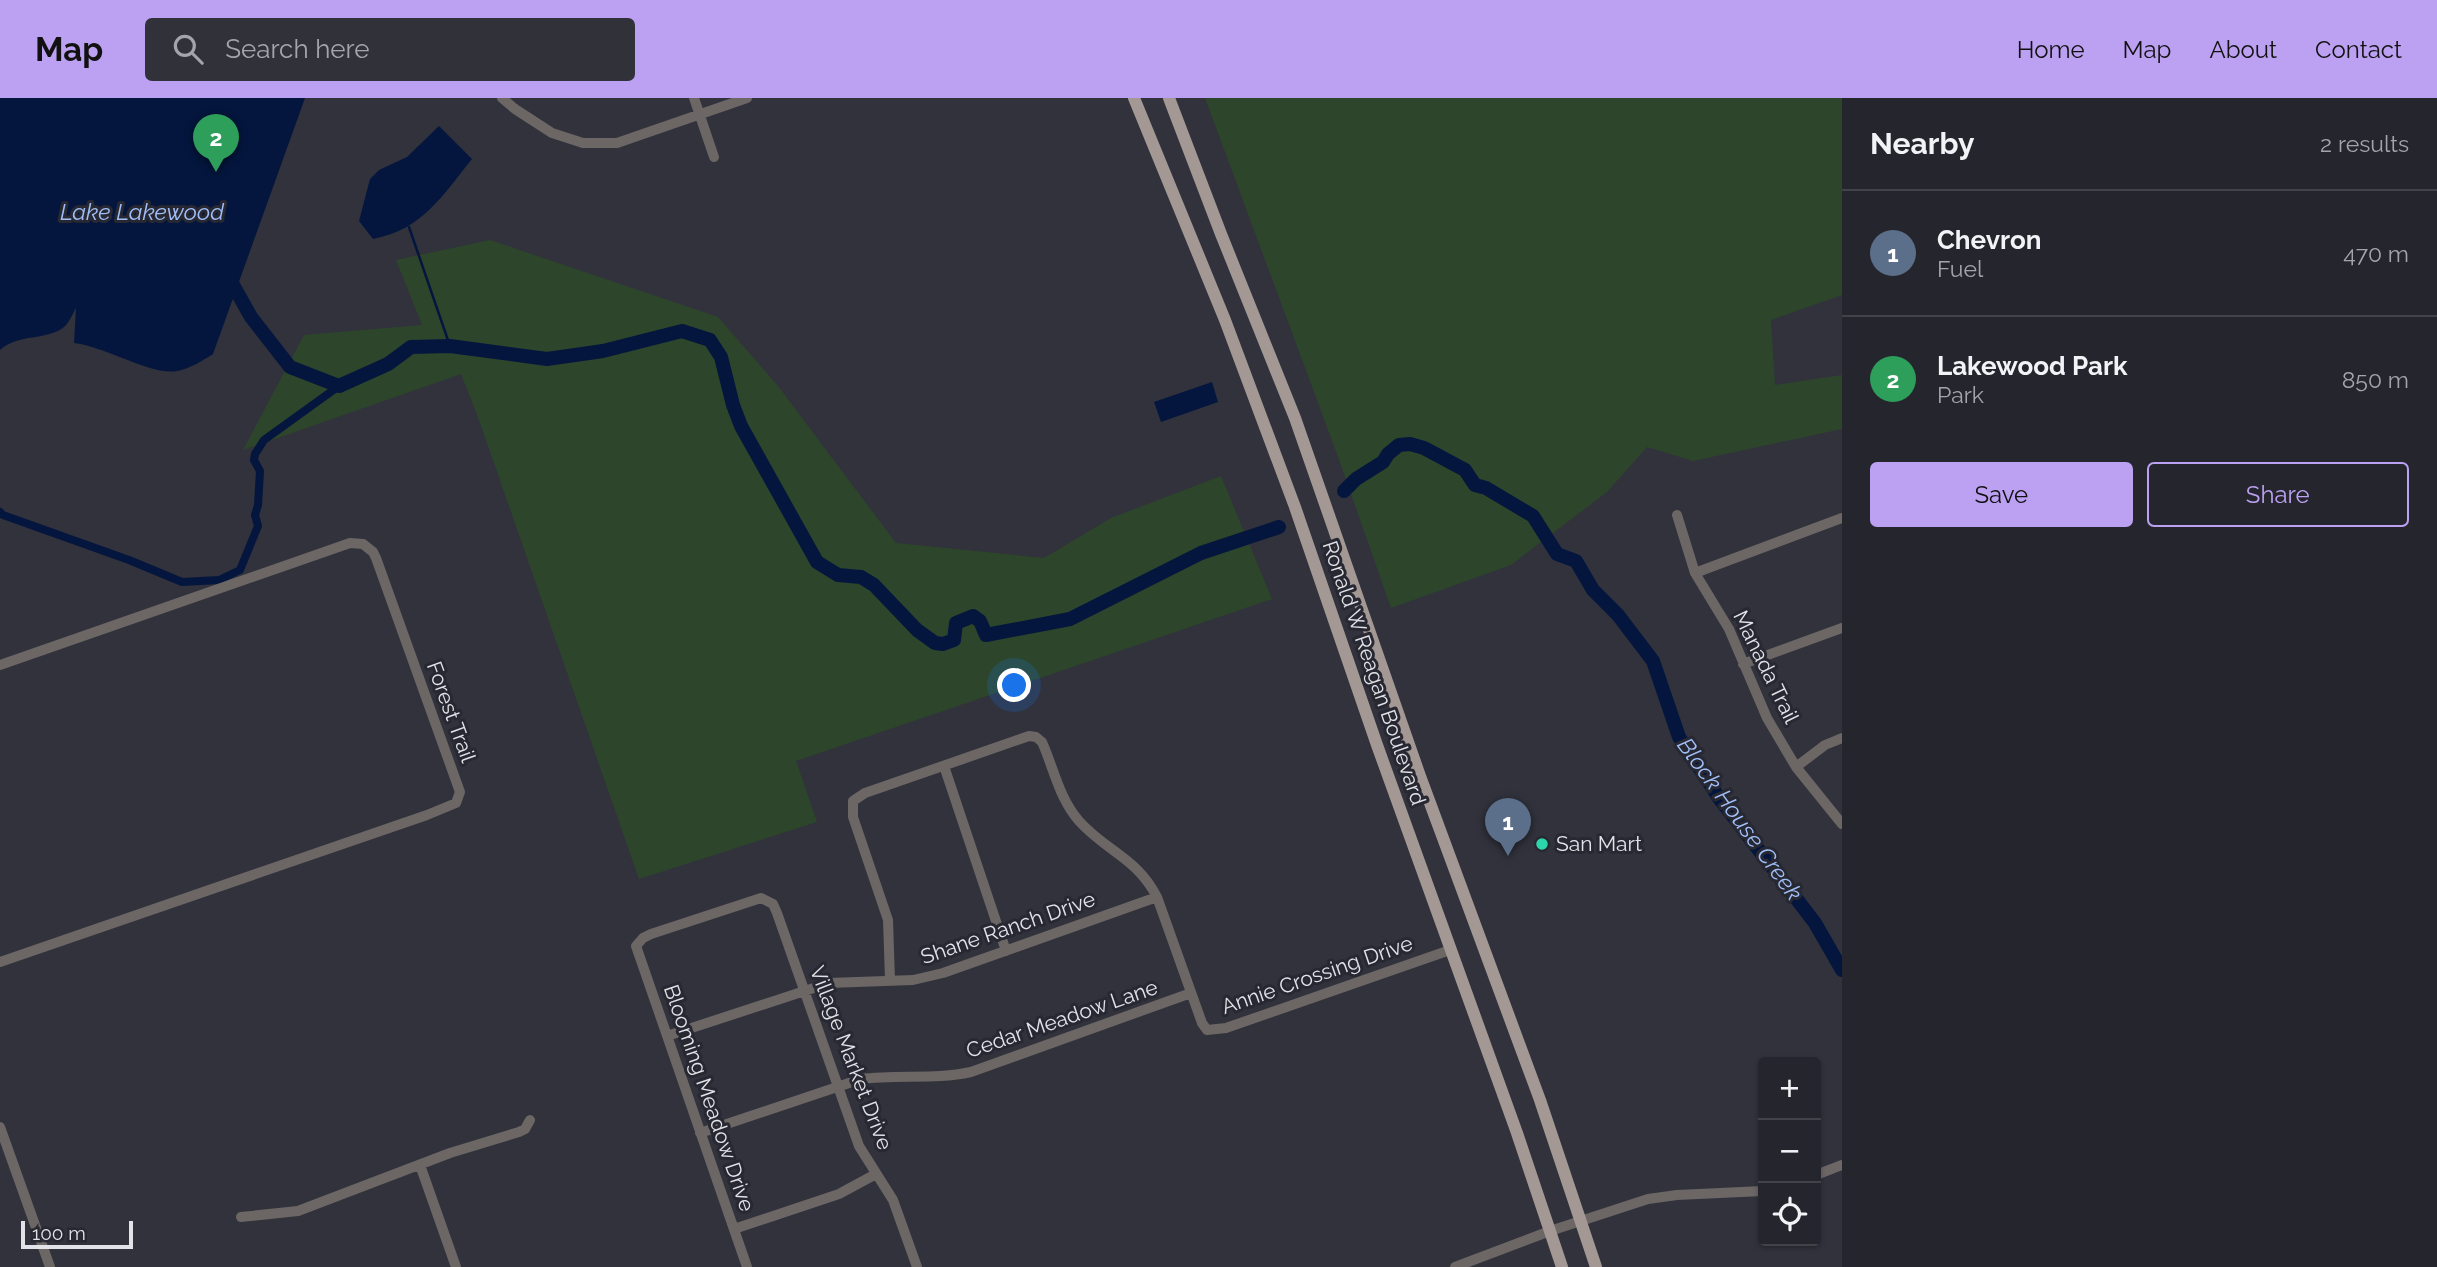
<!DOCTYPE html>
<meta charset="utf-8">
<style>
body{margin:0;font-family:Raleway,sans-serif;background:#313239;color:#f1f3f6}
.controls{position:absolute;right:21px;bottom:21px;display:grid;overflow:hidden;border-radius:7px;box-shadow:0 2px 5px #0004}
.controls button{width:63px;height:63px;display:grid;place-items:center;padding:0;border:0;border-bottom:2px solid #424349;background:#25262d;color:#f1f3f6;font:35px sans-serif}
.scale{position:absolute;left:21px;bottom:18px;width:112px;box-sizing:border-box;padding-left:7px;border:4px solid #e2e3e9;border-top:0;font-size:19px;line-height:24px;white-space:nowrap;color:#e2e3e9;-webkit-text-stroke:5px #272831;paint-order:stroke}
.you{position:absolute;left:1015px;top:588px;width:24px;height:24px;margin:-18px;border:5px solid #fff;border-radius:50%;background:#1a73e8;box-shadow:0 0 0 10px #1a73e833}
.badge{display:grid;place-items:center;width:46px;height:46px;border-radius:50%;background:#bca0f2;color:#fff;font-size:23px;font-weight:700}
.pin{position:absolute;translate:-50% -58px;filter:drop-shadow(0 2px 4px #0008)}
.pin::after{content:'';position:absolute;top:37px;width:24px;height:21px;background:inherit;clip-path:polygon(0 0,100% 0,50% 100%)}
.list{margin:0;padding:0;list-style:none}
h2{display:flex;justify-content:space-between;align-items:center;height:91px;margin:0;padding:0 28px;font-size:30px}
h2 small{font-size:23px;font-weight:400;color:#a3a5aa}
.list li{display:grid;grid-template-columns:46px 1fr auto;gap:21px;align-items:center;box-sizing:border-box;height:126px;padding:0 28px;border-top:2px solid #424349}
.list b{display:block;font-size:26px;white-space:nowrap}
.list p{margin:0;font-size:23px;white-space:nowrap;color:#a3a5aa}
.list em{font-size:23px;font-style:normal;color:#a3a5aa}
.actions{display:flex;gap:14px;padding:21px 28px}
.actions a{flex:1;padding:16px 0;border:2px solid #bca0f2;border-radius:7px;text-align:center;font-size:24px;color:#bca0f2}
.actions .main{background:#bca0f2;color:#111}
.icon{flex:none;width:38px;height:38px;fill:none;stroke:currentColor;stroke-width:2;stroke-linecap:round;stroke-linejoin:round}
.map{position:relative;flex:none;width:1842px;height:1169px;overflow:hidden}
header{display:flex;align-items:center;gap:42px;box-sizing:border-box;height:98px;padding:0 35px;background:#bca0f2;color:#111}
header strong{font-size:33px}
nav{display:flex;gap:38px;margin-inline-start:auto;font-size:24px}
.search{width:490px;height:63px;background:#313239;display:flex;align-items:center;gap:18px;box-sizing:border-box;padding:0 24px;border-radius:7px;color:#a3a5aa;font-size:26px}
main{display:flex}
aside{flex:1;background:#25262d}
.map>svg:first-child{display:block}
.green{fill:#2d462b}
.water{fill:#04163e}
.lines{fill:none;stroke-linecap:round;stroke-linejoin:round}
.stream{stroke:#04163e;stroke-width:2.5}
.canal{stroke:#04163e;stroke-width:8}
.river{stroke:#04163e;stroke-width:14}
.minor{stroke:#6c6665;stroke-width:10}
.major{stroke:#a49895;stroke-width:12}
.poi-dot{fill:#2dd5ab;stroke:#272831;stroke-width:2.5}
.labels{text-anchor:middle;stroke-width:6;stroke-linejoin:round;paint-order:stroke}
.street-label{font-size:21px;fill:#e2e3e9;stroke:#272831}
.poi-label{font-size:21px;fill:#e2e3e9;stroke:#272831;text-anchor:start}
.water-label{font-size:23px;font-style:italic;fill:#a0bff9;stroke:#272831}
</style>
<header>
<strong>Map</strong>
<div class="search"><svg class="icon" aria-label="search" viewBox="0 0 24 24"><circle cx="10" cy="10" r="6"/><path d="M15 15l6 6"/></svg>Search here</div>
<nav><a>Home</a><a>Map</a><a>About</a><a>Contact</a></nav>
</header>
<main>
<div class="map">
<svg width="1842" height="1169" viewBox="0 0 1842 1169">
<rect width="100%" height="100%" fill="#31323c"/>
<!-- green -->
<path class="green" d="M1205,0h637v197l-71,25 4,65 67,-10v54l-149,32 -46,-14 -40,45 -96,73 -120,43 -54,-154z
M490,142l228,77 60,69 118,157 148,15 67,-40 110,-42 51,123 -476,162 21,61 -178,57 -160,-459 -18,-46 -218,76 61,-115 118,-10 -26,-65z"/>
<!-- water -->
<path class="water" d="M0,0h305l-92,256c-11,7 -24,15 -36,17 -25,5 -73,-25 -103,-28l2,-35c-3,5 -7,15 -12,19 -17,14 -45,6 -64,23z
M439,28l33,33c-31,38 -49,70 -99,80l-14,-18 11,-42 9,-9 28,-13z
M1212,284l6,20 -57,20 -7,-20z"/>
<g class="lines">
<!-- stream -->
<path class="stream" d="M409,129l41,119"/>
<!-- canal -->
<path class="canal" d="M0,414l3,3 126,45 53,22 37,-2 21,-10 18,-44 -3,-11 3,-10 2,-34 -6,-11 1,-6 9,-14 75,-54"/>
<!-- river -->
<path class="river" d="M228,178l23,41 39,50 49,19 49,-22 23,-17 39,-1 97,13 56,-8 79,-20 28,9 11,17 12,48 8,21 76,136 21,13 23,2 13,8 43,45 18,13 8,1 11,-4 2,-17 17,-7 7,5 6,14 84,-16 131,-66 78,-26
M1344,393l12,-12 27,-17 5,-8 11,-9 11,-1 14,4 41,22 10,15 11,3 47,28 24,38 19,7 17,29 25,25 35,46 26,76 40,61 96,125 27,47"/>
<!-- minor -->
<path class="minor" d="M502,0l13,11 37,24 31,10h34l130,-45
M694,0l20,59
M1677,417l18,58 34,56 38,89 29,49 46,57
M1695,475l147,-55
M1743,566l99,-36
M0,567l350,-122 13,1 10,8 3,6 84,234 -4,11 -29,12 -427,147
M944,668l62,185
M1796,669l29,-22 17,-7
M890,882l-2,-60 -35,-103v-16l12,-8 164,-57 7,1 6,5c12,27 17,56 37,79 28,31 57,36 78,76l45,126 5,7 19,-2 224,-78
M667,938l162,-53 84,-3 30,-7 214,-76
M0,1029l50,140
M700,1035l161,-54c37,-5 74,1 110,-7l220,-79
M420,1067l36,102
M1816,1077l26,-10
M241,1119l57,-6 152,-58 69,-21 6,-3 5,-9
M734,1131l105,-35 37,-20
M747,1169l-111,-321 7,-8 8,-4 110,-36 12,6 4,9 82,233 34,54 24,67
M1455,1169l95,-36 98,-32 29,-4 86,-4"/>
<!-- major -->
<path class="major" d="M1134,0l91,222 70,187 82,238 140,388 45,134
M1169,0l52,136 74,184 125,358 120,324 56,167"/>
</g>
<!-- markers -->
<circle class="poi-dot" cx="1542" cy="746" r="7"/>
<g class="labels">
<!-- street labels -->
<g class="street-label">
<text transform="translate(1766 569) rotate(64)" y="7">Manada Trail</text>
<text transform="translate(1374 575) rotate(71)" y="7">Ronald W Reagan Boulevard</text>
<text transform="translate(451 614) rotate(70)" y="7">Forest Trail</text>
<text transform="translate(1008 830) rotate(-19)" y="7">Shane Ranch Drive</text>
<text transform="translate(1317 877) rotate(-19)" y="7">Annie Crossing Drive</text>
<text transform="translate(1062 921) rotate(-19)" y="7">Cedar Meadow Lane</text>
<text transform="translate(851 960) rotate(69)" y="7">Village Market Drive</text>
<text transform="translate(709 1000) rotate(71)" y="7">Blooming Meadow Drive</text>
</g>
<!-- poi labels -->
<g class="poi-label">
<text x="1556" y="753">San Mart</text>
</g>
<!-- water labels -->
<g class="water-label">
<text x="142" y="122">Lake Lakewood</text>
<text transform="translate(1740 721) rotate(54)" y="8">Block House Creek</text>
</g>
</g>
</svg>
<div class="controls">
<button>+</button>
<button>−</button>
<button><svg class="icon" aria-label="locate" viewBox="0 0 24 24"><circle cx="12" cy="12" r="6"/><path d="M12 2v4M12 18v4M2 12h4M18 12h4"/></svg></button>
</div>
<div class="scale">100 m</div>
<div class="you"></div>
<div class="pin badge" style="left:1508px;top:758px;background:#5c6f8a">1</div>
<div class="pin badge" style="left:216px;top:74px;background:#2e9e5b">2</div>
</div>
<aside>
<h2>Nearby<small>2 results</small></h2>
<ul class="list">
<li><span class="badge" style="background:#5c6f8a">1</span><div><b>Chevron</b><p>Fuel</p></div><em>470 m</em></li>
<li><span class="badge" style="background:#2e9e5b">2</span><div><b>Lakewood Park</b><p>Park</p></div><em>850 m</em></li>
</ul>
<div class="actions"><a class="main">Save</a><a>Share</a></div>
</aside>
</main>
